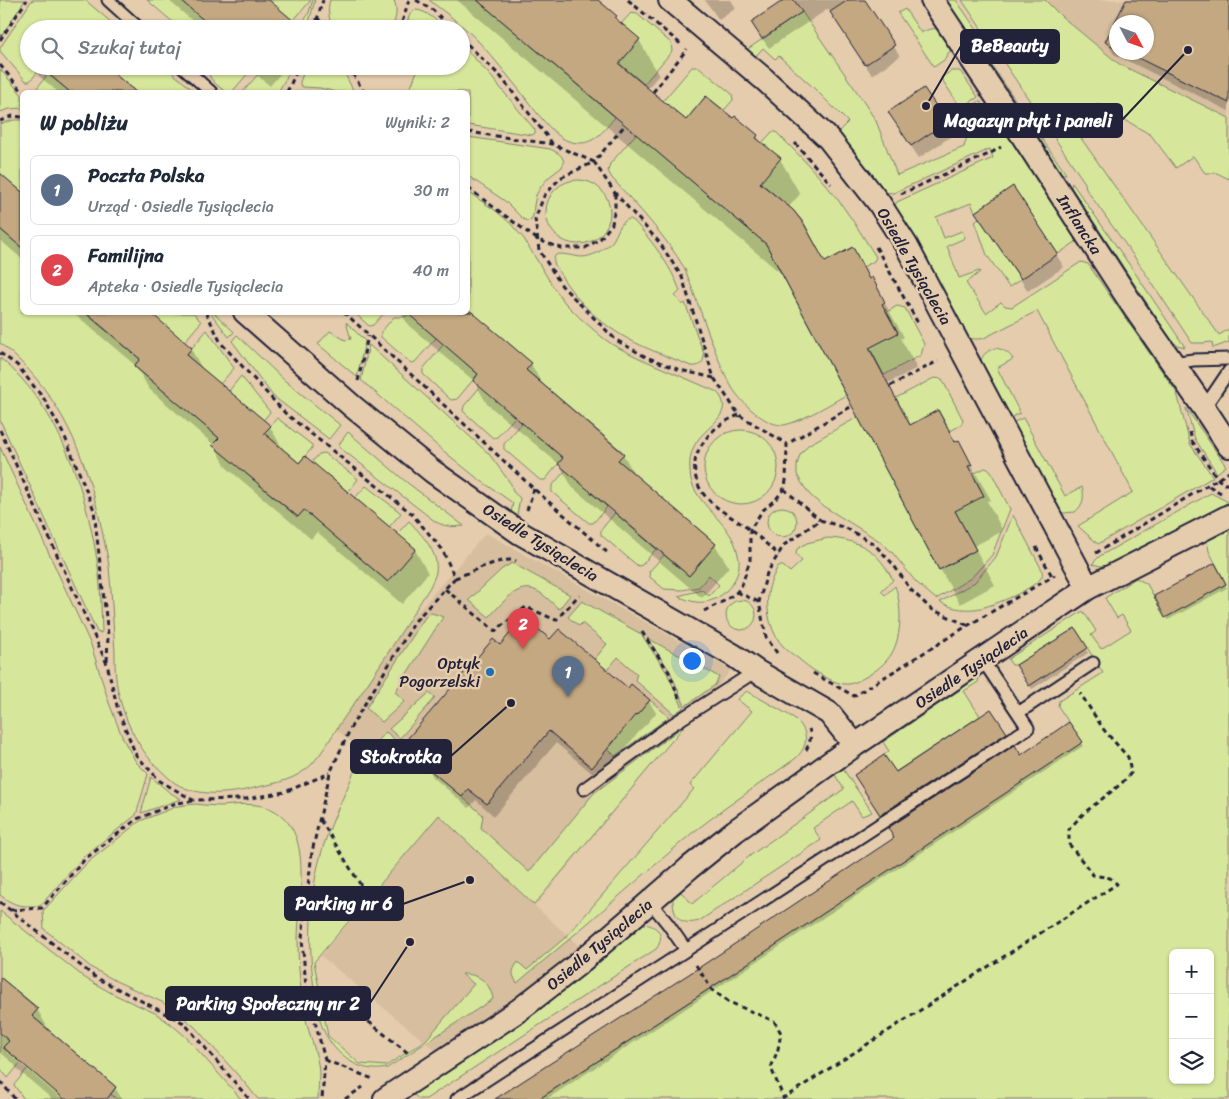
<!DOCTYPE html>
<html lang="pl">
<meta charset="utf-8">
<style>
body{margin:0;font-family:Sriracha,sans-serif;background:#f6f6f7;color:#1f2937}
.controls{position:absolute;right:15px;bottom:15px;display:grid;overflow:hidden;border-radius:8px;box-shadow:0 1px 4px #0004}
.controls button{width:45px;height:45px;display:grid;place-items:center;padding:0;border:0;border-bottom:1px solid #e0e1e3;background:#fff;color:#1f2937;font:25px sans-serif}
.compass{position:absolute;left:1109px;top:15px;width:45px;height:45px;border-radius:50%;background:#fff;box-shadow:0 1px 4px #0004;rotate:131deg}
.you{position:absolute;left:691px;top:660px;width:18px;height:18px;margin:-12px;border:4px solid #fff;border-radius:50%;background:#1a73e8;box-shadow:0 0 0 8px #1a73e833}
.badge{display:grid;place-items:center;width:32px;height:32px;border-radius:50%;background:#1a73e8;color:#fff;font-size:16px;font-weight:700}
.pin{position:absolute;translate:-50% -41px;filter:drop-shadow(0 1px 2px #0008)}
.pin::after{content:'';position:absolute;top:26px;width:18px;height:15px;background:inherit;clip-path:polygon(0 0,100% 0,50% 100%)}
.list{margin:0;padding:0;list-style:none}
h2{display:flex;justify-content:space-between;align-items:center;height:65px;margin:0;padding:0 20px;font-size:21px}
h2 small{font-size:16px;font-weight:400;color:#747a83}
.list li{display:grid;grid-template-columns:32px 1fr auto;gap:15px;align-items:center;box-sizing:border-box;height:70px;margin:0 10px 10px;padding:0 10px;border:1px solid #e0e1e3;border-radius:8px}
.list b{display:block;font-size:19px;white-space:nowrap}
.list p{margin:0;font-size:16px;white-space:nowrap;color:#747a83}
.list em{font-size:16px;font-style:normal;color:#747a83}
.icon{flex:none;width:28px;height:28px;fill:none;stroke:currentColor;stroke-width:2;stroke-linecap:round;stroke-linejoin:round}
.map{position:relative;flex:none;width:1229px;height:1099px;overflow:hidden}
.search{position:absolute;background:#fff;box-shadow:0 1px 4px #0004;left:20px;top:20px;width:450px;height:55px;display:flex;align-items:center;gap:12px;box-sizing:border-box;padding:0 18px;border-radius:28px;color:#747a83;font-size:19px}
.panel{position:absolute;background:#fff;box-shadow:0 1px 4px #0004;left:20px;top:90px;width:450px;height:225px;border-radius:8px}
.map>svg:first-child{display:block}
.built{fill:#d6be9e;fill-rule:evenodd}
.green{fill:#d6e79b;stroke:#7c846b;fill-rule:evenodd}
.shadow{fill:#0003;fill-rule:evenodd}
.building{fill:#c3a881;stroke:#22223b}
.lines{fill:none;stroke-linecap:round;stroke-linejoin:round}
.lane-casing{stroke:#22223b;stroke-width:15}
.street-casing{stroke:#22223b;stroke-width:26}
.path{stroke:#22223b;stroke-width:3;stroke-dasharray:5 4;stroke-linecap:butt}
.lane{stroke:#e4ccad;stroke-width:11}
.street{stroke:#e4ccad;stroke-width:22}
.poi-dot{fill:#1f6fb2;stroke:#e4ccad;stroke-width:2}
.labels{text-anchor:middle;stroke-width:5;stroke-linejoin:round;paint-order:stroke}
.street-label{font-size:16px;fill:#22223b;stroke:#e4ccad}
.poi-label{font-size:16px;fill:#22223b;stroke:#e4ccad;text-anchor:end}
.leader{fill:none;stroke:#22223b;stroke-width:2}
.callout-dot{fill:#22223b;stroke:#e4ccad;stroke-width:2}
.callout{fill:#22223b;stroke:#22223b;stroke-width:2}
.callout-label{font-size:18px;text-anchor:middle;font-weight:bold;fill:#fff}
</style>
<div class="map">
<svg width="1229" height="1099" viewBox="0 0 1229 1099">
<rect width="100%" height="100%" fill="#e4ccad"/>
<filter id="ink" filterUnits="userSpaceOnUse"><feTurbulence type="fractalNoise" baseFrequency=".02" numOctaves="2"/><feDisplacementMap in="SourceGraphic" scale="10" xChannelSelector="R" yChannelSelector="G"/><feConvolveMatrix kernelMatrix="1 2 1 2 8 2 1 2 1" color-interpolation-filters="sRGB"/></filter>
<g filter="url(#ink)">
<!-- built -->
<path class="built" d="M1045,0h184v118l-110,-54 -58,-48zM1116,22h30v30h-30z
M486,533l245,137 -196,236 45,41 -43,36 -101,68 -115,-95 116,-139 -101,-88 60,-92z"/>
<!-- green -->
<path class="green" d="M0,0h25l-23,35h-2z
M32,0h53l34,29h-59l-9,-8 -7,8h-15v18l-5,6 5,4v9h10l2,2 -11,13h-4l-26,-30v-3z
M147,0h33l33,27 -1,2h-31z
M269,0h42l-18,21z
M313,0h2l-8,29h-10l11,-14z
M330,0h64c4,10 2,20 -3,29h-58c-4,-10 -6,-19 -3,-29z
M429,0h48l138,117c-9,11 -19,26 -35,26 -8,0 -16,-3 -22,-8 -14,-12 -26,-28 -37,-43 -14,-17 -27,-34 -42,-50 -15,-16 -33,-29 -50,-42z
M945,0h11l27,39 -6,4h-4z
M962,0h83l16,16 58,48 110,54v61l-12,-6h-12l-12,-17 -17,12 -25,-33 -53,-31 -27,20 148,211 10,-6v13l-16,6 -1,-6 -10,1h-10l-54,-81 -52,-73 -1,-6z
M905,9l16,24c7,-4 12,-5 19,-4l13,20 -5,4 -4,7 -10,7 -36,-54z
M415,10c11,0 22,11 30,19h-39c2,-7 2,-16 9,-19z
M802,12l53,77 21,32 21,54 67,-28 7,-24 -7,-12 16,-10 9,13 5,-4 73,109 10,22 -19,13 -45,-67 -38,25 -4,-9 -35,14 8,21 18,-7 3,7 -18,8 12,32 20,-7 1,1 -14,11 20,30 15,-11 4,4 7,1 69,-45 7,2 89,129 13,51 23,33 -115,67 -20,-18 55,-34 -96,-181 -53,27c-8,2 -14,1 -21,-3l-71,-126 5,-7 96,-44 -3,-9 -97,44 -11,-1 -46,-58 12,-12 -33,-33 -36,-33 -4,3 -12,-11 -10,11 -8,-8z
M631,13l6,1 34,29 1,8 -28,33 -36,-30 16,4 15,-18 -18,-16z
M461,44l28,30 46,56v3l-3,2 -64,-10v-33h-59l10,-26h42z
M105,66h59l31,26h-59z
M208,66h46l-22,26h-6c-9,-7 -19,-13 -18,-26z
M265,66h28l-15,26h-35z
M306,66h35l13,26h-18l-16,-4 -17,-1 -3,-2v-3z
M992,66l74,108h-4l-71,-105z
M692,67h7l33,27 1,6 -9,10 -18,-14 -15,18 11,10 -4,6 -35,-29z
M0,69l22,26v13l-13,1 -9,3z
M951,71h9l18,26 -17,11 -20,-30z
M48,74l22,18h-34l1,-4z
M14,120h8v70l-1,1 -17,-14 -4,5v-58z
M772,132h4c19,19 38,38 55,59 17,21 31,44 45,66l-2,4 -11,6 -11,-20 -20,12 -1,16 -27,-52 -11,-13 -44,-37 31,-15 -18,-15z
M636,134l130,110 80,151c-13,7 -52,31 -65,30 -17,-1 -39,-22 -48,-36 -10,-16 -16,-34 -23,-52 -8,-23 -17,-45 -25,-68 -20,-34 -47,-62 -73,-91l-4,-7 2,-7z
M468,137l82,12 8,4 4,4 2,5 -2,5 -13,10 -7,8 -6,10 -2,10 -1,11 -3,4 -3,1 -4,-2 -18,-18 -37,-25z
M546 212a32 32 0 1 1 64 0a32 32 0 1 1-64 0Z
M1072,183l59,84 54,80 -8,-2 -6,-5 -100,-153z
M468,192l28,19 14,12 14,16 28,46 13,18 15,15 23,20 10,7 26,13 78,34c19,21 -9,33 -20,49 -6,9 -8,19 -7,30 0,33 43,50 48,84 2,7 1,16 -2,22 -5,10 -12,17 -21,22 -14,6 -24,3 -37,-3l24,-6 7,6 10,-11 -10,-10 -10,12 -17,3 -18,-1 -14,-12 -1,-5 15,-17 25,21 27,-32 -98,-84 6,-7 -98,-83 5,-7 -63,-54z
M979,218l42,61 -12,8 -22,-32 -12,-34z
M630,219l4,2c19,22 36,43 46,70l-5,5 7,9 3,-2 19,51c0,9 -4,13 -13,12 -24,-10 -51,-19 -73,-33 -24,-15 -45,-37 -59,-61 -2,-4 -9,-12 -3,-17 3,-3 20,2 26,2 5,0 10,-2 15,-4 5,-3 10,-6 15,-11 6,-8 7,-21 18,-23z
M0,229l22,19v64l63,1 55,46 -6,7 85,72 -6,7 84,72 7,-7 84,72 9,-48 12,-13c12,13 30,31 27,51 -1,5 -4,10 -6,15 -29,45 -57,91 -89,135 -9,14 -18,30 -29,42 -15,15 -34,19 -54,23 -26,7 -59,11 -83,-4 -7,-5 -13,-12 -19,-17 -14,-15 -24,-32 -31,-51 -4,-11 -8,-25 -9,-37 -1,-8 -1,-17 -1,-26 -2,-28 -3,-56 -6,-85 -1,-12 -5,-25 -7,-37 -15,-73 -42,-139 -102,-187z
M897,306l8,2 19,36 -3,11 -37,20 -21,-40 35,-3 -11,-20z
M150,313h44l7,9 -22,26z
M211,313h3l20,19 -5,5z
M355,313h29l-11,12 -4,1z
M410,313l9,10 17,15 -21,24 -4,1 -30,-26v-5l13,-15h11z
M346,322l19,19 -8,36 -39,-33 12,-13 15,9 6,-1z
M207,330l27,38 -14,16 -34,-29z
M237,335l47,45 56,45 -11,14 -56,-43 -41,-55z
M444,344l34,30 -21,25 -6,1 -28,-26v-5z
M369,345l120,109 22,30 2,8 7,6 -4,23 -6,-3 3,-15 -36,-25 -37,-30 -79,-68z
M996,348c8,2 12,4 17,11l-16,9 23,45 -13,6 -27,-55c2,-10 7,-13 16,-16z
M0,358c60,49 87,134 98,209 3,21 3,43 4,64l-1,2 -4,-1 -97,-212z
M241,376l29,36 -12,15 -29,-36z
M934,378l8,1 21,41 -2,5 -11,6 -12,-21 -21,11v17l-21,-40z
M486,380l29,37 -18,20 -4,1 -30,-27 1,-5z
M1186,408l40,58 -9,7 -22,-34z
M858,417l81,153 37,-20 -28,-52 36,-2 -11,-22 12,-6 5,2 20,39 -18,46 -21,23 -35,21 -20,-17 -24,-30 -14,-12 -55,-34 -13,-11 -9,-13 -4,-8v-9l3,-10 8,-10z
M277,418l35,27v3l-13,15 -35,-30z
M1023,418l42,78 17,-9c3,11 1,18 -7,25l-12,1 -5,-2 -48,-87z
M522,423l41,35 -18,22h-5l-36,-31v-5z
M704 467a37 37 0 1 1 74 0a37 37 0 1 1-74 0Z
M348,432l57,49 59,45c-11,1 -18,1 -28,-4l-97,-75 1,-4z
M0,447l91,198 18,58 14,36 13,23 12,12 -12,41 -53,42 -43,49c-19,0 -24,1 -40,-11z
M324,453l34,26 -10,13 -18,-15 -24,-8 13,-15z
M571,464l25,21 -6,7 17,15 -14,16h-4l-37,-31v-6z
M366,486l35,27 -12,14 -34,-29z
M1211,493l17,9 -7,5 -111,58 -9,1 -9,-2 8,-8z
M767 522a15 15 0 1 1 30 0a15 15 0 1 1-30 0Z
M615,513l41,36 -14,16 -4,1 -37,-31v-5z
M1013,515l29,55c0,4 1,5 -1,8 -9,12 -52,30 -67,31 -13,1 -23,-1 -34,-7l35,-20 21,-25z
M1229,529v570h-690l164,-106 379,-251 -24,-36 1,-5 44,-28 -28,-45 -59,37h-4l-4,-6 75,-48 13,20 -5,4 10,14 30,-19 -9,-15 -5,3 -12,-20 31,-20 11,6 18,33 61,-33 -17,-33 -2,-11zM1173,953h37v127h-37z
M828,538c33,2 50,13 65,42l-12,11 4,4 10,-9c7,19 7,49 -3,67 -6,10 -16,18 -25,23 -5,3 -12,7 -18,8 -11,1 -22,-6 -31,-11 -7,-4 -13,-9 -19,-14 -5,-4 -10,-7 -15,-12 -13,-13 -18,-35 -16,-53 1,-10 6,-19 10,-28h5l7,6 12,-11 -6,-7 1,-5 10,-6z
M512,563l58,32 -11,14c-7,-6 -14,-14 -22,-18 -20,-10 -36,14 -48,26l-20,-17 33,-31z
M726 615a15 15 0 1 1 30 0a15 15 0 1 1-30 0Z
M582,601l59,33 26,39 16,35 -9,6 -39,-34 2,-6 -19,-17 -11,13 -13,-10 13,-16 -25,-21 -3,3 -11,-9z
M431,613l4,1 8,3 -48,75 10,9 -23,21 -16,-14 58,-89 3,-4z
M647,638l72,39 -4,8 -30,21 -15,-35z
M979,677l-1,5 -14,9 16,25 -115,76 -1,-2 30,-20 -10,-15 5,-4 -6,-9z
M747,691l47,27c14,12 16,26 2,40l-72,51 -32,24 -125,108 -50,42c-6,-10 -5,-12 1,-21l9,8 40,-34 127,-147 -4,-4 62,-74 -15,-12z
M429,693l6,5 -35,40 -11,-9z
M650,700l19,17 -54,39 -7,-7 7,-8 -3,-3 22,-26 3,3z
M685,725l-151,180 -95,-90 -125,147 14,74 32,28 26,2 40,-26 48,-56 -12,-10c17,0 28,8 31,25l-106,69c-27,6 -52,-13 -63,-37 -4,-8 -5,-17 -7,-26 -9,-42 -9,-105 3,-147 6,-23 16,-45 26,-67 5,-11 9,-24 17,-34 6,-9 15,-17 23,-25l97,83 -2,13 48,44 65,-79z
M843,769l29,43 -10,4 -10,-15 -39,27 8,12 -122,81c-19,5 -26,-4 -26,-22l8,-7 11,12 59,-49 93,-66 -9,-14z
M151,777l18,15 12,7 -40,14z
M195,804c9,1 18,2 27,2 21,-2 44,-5 61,11 15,14 18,36 18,56 1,23 -3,46 -3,68 0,18 1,36 4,54 1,9 3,20 5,29 4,16 11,32 12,48 0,9 -1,18 -1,27h-60l-13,-16 -50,-56 -16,-13 -17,-12 -44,-20 -26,-14 -48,-39 -1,-18 44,-48 53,-42 38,-15z
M0,911l85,67 28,16 42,19 17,12 14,12 55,62h-125l-5,-5 5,-7 -84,-71 6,-8 -38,-31z
M643,924c15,1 23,12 13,25l-230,150h-7l-6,-5 113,-74 62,-48z
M0,1033l9,8 -6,7 18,14 -13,16 -8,-10z
M28,1068l35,30 -1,1h-38l-10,-14z"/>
<!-- shadow -->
<path class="shadow" d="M168,0h99l30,29h-95z
M457,0h139l20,17 5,8 18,15 20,35 -12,14 39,33 47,-2 2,-3 22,19 5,8 18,15 20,35 -12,14 37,55 27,-14 18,31 1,-1 33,58 -3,2 16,29 -29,15 23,43 27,-14 18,31 2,-1 33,58 -4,1 16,30 -29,15 21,39 -35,19 -20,-35 -156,-293z
M705,0h26l5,8 -17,12z
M786,0h78l36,56 -28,19 -44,-66 -59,39 -11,-15z
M1127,0h102v111l-115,-57 -7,-12zM1116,22h30v30h-30z
M29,49v10l-4,-6z
M33,66h70l31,26h-76l-19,-16z
M246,66h41l-17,20z
M924,90l29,45 -34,23 -30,-45z
M4,178l18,16v65l-22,-19v-56z
M1013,188l51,79 -36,24 -44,-67z
M468,310l63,54 13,23 79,67 13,23 79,68 14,22 -27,31 -130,-111 -12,-22 -73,-61 -13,-23 -66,-56 -7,-13h67z
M72,312h77l42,37 13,23 66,55 13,22 17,15 115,86 13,23 -26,31 -85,-72 -6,7 -84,-71 -13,-23 -65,-56 -13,-23z
M1214,564l13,24 -59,32 -13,-23z
M1074,630l14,23 -56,36 -14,-23z
M525,632l25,9 78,49 21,11 7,12 -11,13h-1l-45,53 -43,-36 -62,73 -18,-16 -7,8 -36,-31 -7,-12 3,-4 -12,-11 -7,-12 90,-91z
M990,710l18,27 -125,81 -27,-42 39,-2z
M1069,724l14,22 -378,250 -158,103h-49l205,-133z
M0,978l37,31 13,23 65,56 7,11h-56l-59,-50v3l55,47h-10l-34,-29 -4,-6 -14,-12z"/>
<!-- building -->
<path class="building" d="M180,0h89l34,29h-89z
M477,0h121l19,16 -2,2 25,21 -21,25 67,56 20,-24 27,22 2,-2 23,19 -2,3 25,20 -21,25 33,27 11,14 21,38 28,-15 16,32 3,-2 13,25 -3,2 16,29 -29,15 41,77 28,-15 17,32 4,-2 13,25 -4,1 16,30 -29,15 21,39 -37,20 -173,-326z
M784,0h10l8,12 -40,27 -11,-17z
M848,0h17l30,45 -30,20 -35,-53z
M1126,0h103v103l-103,-51h20v-30h-30v26l-11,-6z
M51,21l9,8h-16z
M39,66h66l31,26h-66z
M924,88l23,34 -36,24 -23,-34z
M0,173l22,19v56l-22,-19z
M1013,186l45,68 -37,25 -46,-67z
M85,312h65l42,36 -6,7 85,71 -7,7 35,30 6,-7 111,93 -28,33 -84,-72 -6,7 -86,-72 7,-7 -85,-72 6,-7z
M406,312h66l60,51 -6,7 98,84 -6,6 98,84 -27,32 -131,-112 5,-6 -90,-77 5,-7z
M1215,563l11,21 -61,34 -11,-22z
M518,624l7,6 2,-2 2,2 1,-2 2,2 1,-2 2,1 2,-1 13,11 9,-10 69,59 3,-4 19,16 -13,15 -1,-1 -44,54 -43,-37 -62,73 -19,-15 -6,8 -38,-32 7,-8 -23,-19 85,-99 7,6z
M1075,628l13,20 -59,38 -13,-21z
M991,709l16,24 -127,82 -26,-40 30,-20 12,17z
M1069,722l14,20 -380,251 -164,106h-44l208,-134 191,-127 -6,-10 127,-83 6,10z
M0,977l38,32 -6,7 84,71 -9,12h-43l-61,-52 6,-6 -9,-8z"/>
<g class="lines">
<defs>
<path id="lane" d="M108,0l32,29
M182,66l29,26
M1173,363l20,-3 36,-1
M1204,408l25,-37
M1018,713l75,-50
M584,789l86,-63 86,-55
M650,902l18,22 18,26
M457,1099l571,-371 -46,-69"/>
<path id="street" d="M670,0l95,80 64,59 50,64 27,42 182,343
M932,0l90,135 113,174 69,99 25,38
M245,312l107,94 80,65 88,62 213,122 23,16 73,42 26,32
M385,1099l134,-89 58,-45 112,-97 46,-37 120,-86 233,-157 141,-72"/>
</defs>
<!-- lane casing -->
<use href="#lane" class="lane-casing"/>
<!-- street casing -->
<use href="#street" class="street-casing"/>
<!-- path -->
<path class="path" d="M416,0l17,10 19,19
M628,0l55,46
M318,18l7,11
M314,29l9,-29
M397,29l5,-7 7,-22
M461,38l40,39 51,66
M0,40l27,-40
M0,65l23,27
M348,66l16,26
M287,92l12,-26
M653,92l34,-43
M0,121l13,-5 9,1
M468,132l84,12 42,18 31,-37
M795,143l36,41
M468,188l70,52 23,8h24l15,-9 12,-15 3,-17v-13
M901,194l90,-41 10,-6
M876,247l43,78
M206,312l15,31 64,70 126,100 31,36 13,29 -39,42 -64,105 -22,48 -18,79 -10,86 4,49 19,73 -3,39
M344,312l190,177 74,64
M0,353l17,12 27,34 21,38 29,73 14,125 -1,28
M714,378l-34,-8 -34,-13 -30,-17 -54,-54 -23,-36 -4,-31 9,-23 16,-18 34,-16 21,31 44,49 23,35 32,101 25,37 48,29
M358,381l10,-45
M890,386l48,-25
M739,415c-17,7 -28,15 -38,31 -7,11 -8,23 -4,36 9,24 34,33 53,48 10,7 19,17 29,25
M0,430l107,234 11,46 18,45 24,26 33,19 53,-1 39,-7 45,-19
M1190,432l2,9 26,38 6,5h5
M1209,486l12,7
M784,489l36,31
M527,510l7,-21
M1036,547l16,29
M1096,553l133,-81
M455,578c14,-5 48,-22 61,-17
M445,589l50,42 31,-24 30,13 23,-25
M737,592l22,10
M704,611l20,-10 13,-9 5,-8 8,-24v-30l12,-19 15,-13 7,-9 2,-8 1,-37 65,-38
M642,632l27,40 10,26
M777,653l-11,-16 -7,-35 8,-29 17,-28 36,-25 26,8 28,16 19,20 17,25 21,20 36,16
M813,673l41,23 113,-70 88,-51
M806,750c4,-7 6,-14 3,-21
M320,820l8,12 40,65
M0,902l95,75 89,46 65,76
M11,910l31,-2 43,-49 52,-40 39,-16 17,-2
M696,965l16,25 17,12 45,19 7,12 -3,16 -7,19 13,31
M326,988l82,65
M325,1060l48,19
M0,1081l15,18
M345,1099l18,-12
M782,1099l335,-215 -7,-6 -17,-3 -24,-31v-15l15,-16 37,-29 10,-11 -3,-16 -24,-27 -24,-37"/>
<!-- lane -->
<use href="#lane" class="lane"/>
<!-- street -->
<use href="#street" class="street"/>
</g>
</g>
<!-- markers -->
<circle class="poi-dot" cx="490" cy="672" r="5"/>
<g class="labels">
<!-- street labels -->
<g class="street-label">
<text transform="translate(1080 224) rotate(57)" y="6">Inflancka</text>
<text transform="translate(915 266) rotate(60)" y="6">Osiedle Tysiąclecia</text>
<text transform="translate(541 542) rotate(32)" y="6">Osiedle Tysiąclecia</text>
<text transform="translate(971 667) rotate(-34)" y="6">Osiedle Tysiąclecia</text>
<text transform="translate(599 944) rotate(-40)" y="6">Osiedle Tysiąclecia</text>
</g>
<!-- poi labels -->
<g class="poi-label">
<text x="480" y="669">Optyk<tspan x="480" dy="18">Pogorzelski</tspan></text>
</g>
</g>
<!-- callouts -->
<path class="leader" d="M926 106L961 46M1188 50L1122 120M511 703L451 756M470 880L403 904M410 942L370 1003"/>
<g class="callout-dot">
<circle cx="926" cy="106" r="5"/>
<circle cx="1188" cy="50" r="5"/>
<circle cx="511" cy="703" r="5"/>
<circle cx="470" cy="880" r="5"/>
<circle cx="410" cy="942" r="5"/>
</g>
<g class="callout">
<rect x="961" y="30" width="98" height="33" rx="5"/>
<rect x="934" y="104" width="188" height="33" rx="5"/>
<rect x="351" y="740" width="100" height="33" rx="5"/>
<rect x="285" y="887" width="118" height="33" rx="5"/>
<rect x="166" y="987" width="204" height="33" rx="5"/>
</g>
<g class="callout-label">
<text x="1010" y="52">BeBeauty</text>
<text x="1028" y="127">Magazyn płyt i paneli</text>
<text x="401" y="763">Stokrotka</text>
<text x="344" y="910">Parking nr 6</text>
<text x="268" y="1010">Parking Społeczny nr 2</text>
</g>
</svg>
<div class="controls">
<button>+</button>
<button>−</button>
<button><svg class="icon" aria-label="layers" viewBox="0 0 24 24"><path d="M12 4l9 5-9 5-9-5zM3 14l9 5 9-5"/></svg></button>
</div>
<svg class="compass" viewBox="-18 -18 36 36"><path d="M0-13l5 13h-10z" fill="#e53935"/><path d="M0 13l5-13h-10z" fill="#747a83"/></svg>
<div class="you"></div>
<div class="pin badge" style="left:568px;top:697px;background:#5c6f8a">1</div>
<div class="pin badge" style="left:523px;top:649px;background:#e0444e">2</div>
<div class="search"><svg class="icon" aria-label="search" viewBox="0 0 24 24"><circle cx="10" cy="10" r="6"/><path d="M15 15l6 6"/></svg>Szukaj tutaj</div>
<section class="panel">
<h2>W pobliżu<small>Wyniki: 2</small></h2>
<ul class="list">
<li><span class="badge" style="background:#5c6f8a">1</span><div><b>Poczta Polska</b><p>Urząd · Osiedle Tysiąclecia</p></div><em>30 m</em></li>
<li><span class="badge" style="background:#e0444e">2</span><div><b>Familijna</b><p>Apteka · Osiedle Tysiąclecia</p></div><em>40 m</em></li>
</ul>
</section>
</div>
